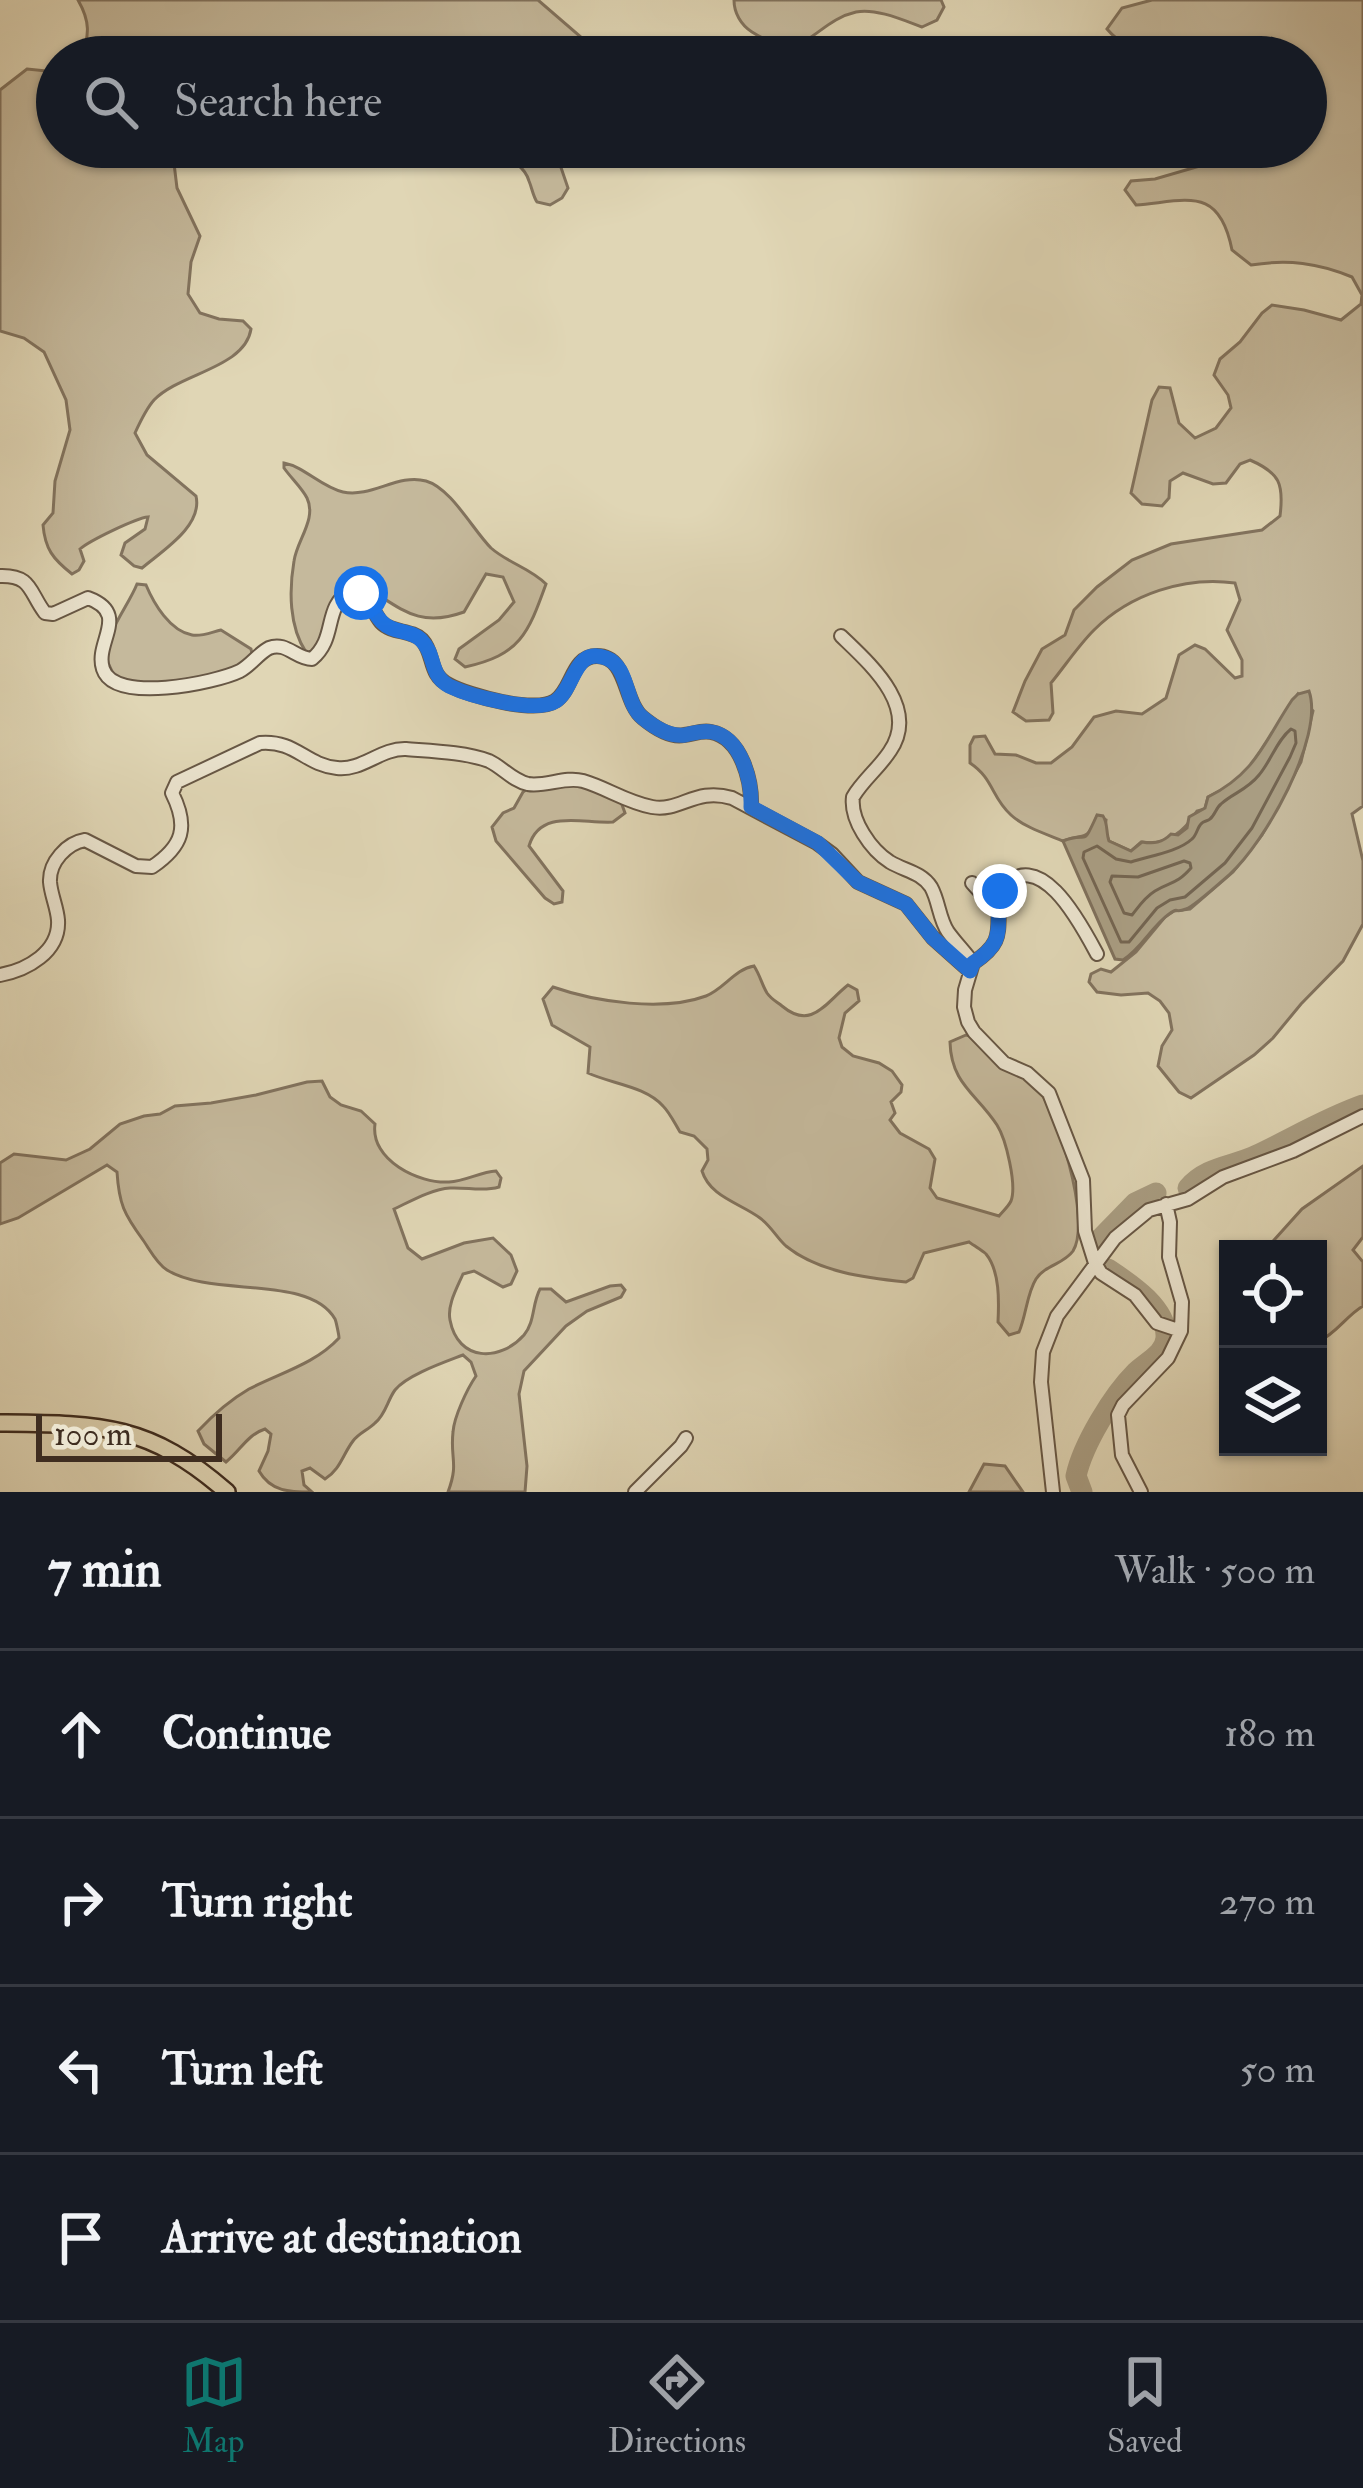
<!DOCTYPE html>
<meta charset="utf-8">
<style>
body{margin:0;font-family:"IM FELL Double Pica",serif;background:#242831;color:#f1f3f6}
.controls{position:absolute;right:36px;bottom:36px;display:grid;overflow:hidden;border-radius:0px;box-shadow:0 3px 9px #0004}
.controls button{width:108px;height:108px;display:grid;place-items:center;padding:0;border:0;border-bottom:3px solid #363941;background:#171b24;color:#f1f3f6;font:60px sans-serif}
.scale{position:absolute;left:36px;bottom:30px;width:186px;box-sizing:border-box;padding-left:12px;border:6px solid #3f2d20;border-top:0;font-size:33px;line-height:42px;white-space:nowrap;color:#3f2d20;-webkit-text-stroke:9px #ebe4cf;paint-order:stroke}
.stop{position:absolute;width:36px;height:36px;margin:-27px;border:9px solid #1a73e8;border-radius:50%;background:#fff}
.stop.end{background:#1a73e8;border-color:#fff;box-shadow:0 3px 12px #0008}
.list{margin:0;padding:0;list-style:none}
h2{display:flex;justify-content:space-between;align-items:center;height:156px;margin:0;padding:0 48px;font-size:51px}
h2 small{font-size:39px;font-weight:400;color:#9ea1a6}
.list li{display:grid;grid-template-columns:78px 1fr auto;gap:36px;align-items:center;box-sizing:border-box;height:168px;padding:0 48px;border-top:3px solid #363941}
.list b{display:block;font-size:45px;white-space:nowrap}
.list em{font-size:39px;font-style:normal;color:#9ea1a6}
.icon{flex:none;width:66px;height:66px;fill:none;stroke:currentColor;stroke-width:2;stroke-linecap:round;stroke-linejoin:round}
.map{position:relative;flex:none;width:1363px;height:1492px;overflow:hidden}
.search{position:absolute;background:#171b24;box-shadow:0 3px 9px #0004;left:36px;right:36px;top:36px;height:132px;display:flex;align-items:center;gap:30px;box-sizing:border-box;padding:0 42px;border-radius:66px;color:#9ea1a6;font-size:45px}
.sheet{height:828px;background:#171b24}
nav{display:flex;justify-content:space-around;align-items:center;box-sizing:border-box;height:168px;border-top:3px solid #363941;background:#171b24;font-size:33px;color:#9ea1a6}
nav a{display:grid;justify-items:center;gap:6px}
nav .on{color:#0f766e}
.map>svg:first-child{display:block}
.green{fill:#c5b99c;stroke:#82735e;stroke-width:3}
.water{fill:#a99d82;stroke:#7f705b;stroke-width:3}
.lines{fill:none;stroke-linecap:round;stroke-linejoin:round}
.shore{stroke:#746551;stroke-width:3}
.river{stroke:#a99d82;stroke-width:21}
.minor-casing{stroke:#675745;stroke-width:16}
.major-casing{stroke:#3f2d20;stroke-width:20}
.minor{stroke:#ebe4cf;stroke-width:12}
.major{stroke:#e0d6b5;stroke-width:15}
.route{stroke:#1a73e8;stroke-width:15}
</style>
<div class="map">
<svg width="1363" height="1492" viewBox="0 0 1363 1492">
<rect width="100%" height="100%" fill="#e0d6b5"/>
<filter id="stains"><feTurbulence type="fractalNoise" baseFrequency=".00167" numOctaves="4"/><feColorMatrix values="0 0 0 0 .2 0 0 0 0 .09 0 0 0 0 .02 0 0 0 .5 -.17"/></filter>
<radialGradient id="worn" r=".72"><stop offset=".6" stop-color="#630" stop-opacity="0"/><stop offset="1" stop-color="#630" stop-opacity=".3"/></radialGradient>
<!-- green -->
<path class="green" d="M78,0h460l45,39 33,10 6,8h-541c9,-22 9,-36 -3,-57z
M734,0h207l3,7 -7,13 -15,7c-19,-7 -46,-19 -66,-15 -44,10 -49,55 -104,20 -11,-7 -18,-19 -18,-32z
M1152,0h211v806l-11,8 11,47v63l-20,37 -42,43 -28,34 -19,17 -63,43 -12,-6 -21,-26 4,-20 10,-16 -3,-17 -9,-12 -12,-8 -27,2 -24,-3 -8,-10 2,-8 10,-5 10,3 25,-20 29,-35 9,-6 16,-2 43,-37 29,-37 39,-73 12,-51 -15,-17 -51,78 -12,11 -27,14 -3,12 -8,2c-13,21 -30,35 -56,31l-10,9 -22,-10 -4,-11 1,-10 -9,-4c-11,28 -11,16 -34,25 -17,-7 -39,-14 -52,-26 -20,-18 -17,-36 -41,-52v-18l4,-8 11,-1 10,18 21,1 20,8h15l21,-16 22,-30 22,-6 26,3 24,-16 13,-43 16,-10 10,4 30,29 7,-2v-16l-15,-30 13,-30 -5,-17c-50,-7 -105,11 -141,47 -16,16 -29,36 -43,53l2,30 -4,7 -23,1 -13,-9 12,-31 17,-32 23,-14 9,-25 23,-23 35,-27 39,-16 91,-14 18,-14c4,-32 0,-43 -30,-56l-10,4 -14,19 -13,1 -30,-11 -13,8 -1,17 -7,8 -20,-2 -11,-11 21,-93 7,-13 11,1 9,35 16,15 21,-10 15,-20 -3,-13 -14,-20 6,-16 20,-17 22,-29 10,-8 32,5 37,10 20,-16 1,-9 -10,-18c-34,-14 -64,-18 -101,-12l-19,-15c-13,-65 -45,-49 -96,-45l-11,-15 6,-9 24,-2 55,-16 46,3 24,-14 3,-5h23v-90h-14c-44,-51 -135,32 -185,-28l15,-21z
M27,69l30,3v75h115l5,41 23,48 -9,26 -3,32 12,19 19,6 24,2 8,8c-6,39 -71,44 -97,71 -8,9 -14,22 -19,33l12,22 49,41c7,30 -34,55 -54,72l-8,-2 -13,-11 4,-12 20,-14 3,-12c-12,1 -59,24 -68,32l4,12 -5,9 -7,4c-19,-15 -27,-25 -29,-49l10,-12 2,-32 15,-51 -4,-30 -22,-48 -20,-14 -24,-7v-241z
M487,147h67l14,41 -6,10 -12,7 -13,-3c-4,-6 -5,-14 -8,-21 -5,-18 -26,-25 -42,-34z
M284,463c21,4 37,24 59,29 29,6 55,-19 83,-11 25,7 47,49 65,67 17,15 39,20 55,36 -18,50 -26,71 -81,83l-10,-8 4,-10 40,-29 15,-18 -11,-25 -17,-3 -22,38c-50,18 -66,-8 -106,-29 -28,6 -32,46 -40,70l-12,-1c-17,-25 -17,-62 -12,-91 3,-21 23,-42 13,-63 -5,-10 -16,-20 -23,-30z
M137,584l9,1c8,19 24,46 46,50 9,2 20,-3 29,-5l30,19 1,5 -7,9 -33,17 -25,-1 -16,6 -31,2 -25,-8c-2,-7 -6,-13 -8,-19 -4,-25 21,-53 30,-76z
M561,776l60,26 4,11 -12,9c-30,2 -73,-14 -84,24l34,45 -1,11 -8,2 -9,-6 -49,-57 -4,-14 11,-14 11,-5 9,-16 9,-7z
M754,966c6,9 8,19 13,27 4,6 10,9 15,13 30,25 44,-4 66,-21l9,5 2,11 -14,12 -6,25 3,9 11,9 26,7 13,8 10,14 -1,7 -10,10 4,11 -5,7 10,13 29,16 6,10 -5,29 7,10 62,18c4,-5 9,-9 12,-15 6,-16 -5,-62 -14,-76 -20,-31 -46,-41 -47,-83l16,-7 9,2c19,15 42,29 59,46 23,25 58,137 39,168 -9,13 -28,14 -37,28 -9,14 -10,37 -17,53l-10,3 -11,-13c1,-20 2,-51 -12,-68 0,-1 -16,-11 -17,-12l-45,11 -11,25 -7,4c-40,-4 -88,-10 -120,-36 -9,-8 -15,-20 -26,-28 -20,-15 -50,-21 -58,-47l6,-11 -1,-11 -13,-13 -14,-4c-5,-8 -10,-19 -17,-26 -18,-20 -51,-22 -75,-33l2,-26 -38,-22 -9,-26 10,-12c43,15 110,25 153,9 18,-7 29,-27 48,-30z
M322,1081l8,16 11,8 20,6 14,13c-5,36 44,60 74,58 17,-1 31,-10 47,-11l5,7 -2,9c-16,5 -32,0 -49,1 -18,1 -39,13 -56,21l14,39 14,11 42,-16 29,-5 18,17 6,16 -6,13 -8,3 -29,-16 -11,3c-6,14 -16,31 -13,46 8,42 50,42 74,15 11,-13 8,-31 16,-46h11l15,13 44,-16 11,-1 4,5 -4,7 -34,14 -21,15 -42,45 -5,23 8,72 -2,26h-77c11,-29 2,-33 5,-60 1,-15 14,-43 23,-56l-5,-14 -8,-7c-18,7 -56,20 -68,35 -8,11 -9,24 -20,33 -7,7 -16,10 -22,18 -10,13 -13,29 -28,38l-15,-11 -8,3 2,14 8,7c-22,0 -41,0 -53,-21l9,-20 3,-17 -6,-5c-18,6 -24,21 -39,33l-22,-18 -6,-13c15,-16 32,-31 51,-42 31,-16 66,-25 90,-51 0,-3 -3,-17 -4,-19 -26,-45 -123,-21 -168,-49 -10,-6 -17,-20 -24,-30 -19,-26 -24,-36 -26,-68l-10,-7 -89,53 -18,6v-61l14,-9 52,6 24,-11 30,-25 24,-8 16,-2 15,-8 36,-3 45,-8 51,-13z
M1363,1166v71l-10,13 10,12v44c-16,9 -27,28 -44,35l-1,-92h-52l36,-40z
M984,1464l21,2 18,26h-54z"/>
<!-- water -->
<path class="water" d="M1309,691c16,46 -45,153 -79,183 -8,7 -37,33 -44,35 -14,5 -5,-3 -17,5 -18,13 -27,34 -46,46l-8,-1 -52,-118c27,-11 18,9 34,-26l6,1c5,7 3,17 6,25l22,10 11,-9c12,2 20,1 29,-8l7,1 9,-7 2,-11 16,-9 3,-11c48,-24 56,-55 84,-97l6,-6z"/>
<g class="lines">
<!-- shore -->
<path class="shore" d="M1291,729l4,2 1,12 -6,14 -38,71 -27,35 -40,34 -15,3 -13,8 -28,34h-8l-38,-84 1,-6 13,-6 19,13 15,3c18,-6 47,-10 61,-23 5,-4 5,-12 10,-16 2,-2 6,-2 8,-4 5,-4 6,-11 11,-15 12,-11 26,-14 38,-29 12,-14 18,-35 32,-46z
M1184,861l6,2 1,5c-15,17 -20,13 -36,23 -10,6 -16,15 -23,24l-8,-2 -14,-31 2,-6 26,1z"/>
<!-- river -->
<path class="river" d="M1188,1188c19,-22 44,-21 69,-33 36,-17 69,-37 106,-50
M1097,1242l38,-39 21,-10
M1082,1492l-6,-16c7,-32 37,-81 60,-104 10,-10 29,-18 30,-34 2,-30 -37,-55 -58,-69"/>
<defs>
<path id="minor" d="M0,576c32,-1 29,16 45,37l8,1 35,-16c43,16 6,44 15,71 11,35 112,14 137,2 11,-6 19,-18 29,-23 17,-7 27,11 43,11 26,-22 10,-51 39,-69 20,5 19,18 30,32 11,12 30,7 41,18 13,14 6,35 27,45 20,11 87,29 106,16 18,-11 16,-45 42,-45 31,0 26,46 46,62 11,9 27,20 41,17 10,-1 17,-5 27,-3 31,6 41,50 40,75
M841,636c29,28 79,71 49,115 -11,17 -27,29 -37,46 -3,23 18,53 37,65 15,9 31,10 41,25 8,14 8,32 17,45 8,11 17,20 25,31
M972,883l25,28
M1097,954c-16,-30 -59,-113 -97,-63 -5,38 8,49 -27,72l-8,27 -1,17 4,15 6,10 30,31 23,10 22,20 34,87 2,51 10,32 6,10 34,22 22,28 24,8
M0,975c27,-5 60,-23 58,-55 -1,-13 -7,-25 -8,-38 -1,-20 17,-39 35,-42l51,26 16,1c31,-21 37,-40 20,-74l5,-11 83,-39c36,-3 45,22 77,25 25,3 44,-20 69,-19 25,2 59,3 83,12 13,6 24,20 39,23 18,3 37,-8 55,-3 24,7 43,21 69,26 29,5 43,-20 80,-9l85,45 15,11 26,28 48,22 27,34 37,33
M635,1492l46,-46 5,-8
M1053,1492l-12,-110 2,-30 14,-36 58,-78 34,-28 39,-11 35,-22 70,-26 70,-35
M1141,1492l-19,-37 -4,-40 5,-10 45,-47 13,-27 1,-29 -13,-45 1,-35 -4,-18"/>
<path id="major" d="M0,1423c99,1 148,0 227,69"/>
</defs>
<!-- minor casing -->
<use href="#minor" class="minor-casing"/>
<!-- major casing -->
<use href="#major" class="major-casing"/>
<!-- minor -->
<use href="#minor" class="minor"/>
<!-- major -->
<use href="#major" class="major"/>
</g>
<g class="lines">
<!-- route -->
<path class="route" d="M361,593c10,9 12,20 21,29 11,12 30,7 40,19 14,14 7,34 27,45 21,10 87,28 107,15 19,-13 18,-55 50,-43 24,9 18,45 37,60 11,9 27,19 42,17 9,-2 17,-5 27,-3 30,6 40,50 39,75l67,36 40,39 48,22 27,34 37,33 3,-8c35,-23 22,-34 27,-72"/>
</g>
<rect width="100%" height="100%" filter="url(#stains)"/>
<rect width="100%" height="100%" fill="url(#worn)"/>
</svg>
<div class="controls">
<button><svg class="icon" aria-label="locate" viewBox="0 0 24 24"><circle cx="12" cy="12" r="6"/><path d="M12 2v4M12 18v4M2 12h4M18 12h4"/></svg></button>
<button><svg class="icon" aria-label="layers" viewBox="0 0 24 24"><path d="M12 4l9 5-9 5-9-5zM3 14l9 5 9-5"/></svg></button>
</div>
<div class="scale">100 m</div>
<div class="stop" style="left:361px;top:593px"></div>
<div class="stop end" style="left:1000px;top:891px"></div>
<div class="search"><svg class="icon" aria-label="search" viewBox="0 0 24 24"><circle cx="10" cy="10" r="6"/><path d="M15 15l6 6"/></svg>Search here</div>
</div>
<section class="sheet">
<h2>7 min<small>Walk · 500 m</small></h2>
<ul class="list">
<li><svg class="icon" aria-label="ahead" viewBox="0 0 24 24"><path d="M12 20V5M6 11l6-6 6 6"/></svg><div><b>Continue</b></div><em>180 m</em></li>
<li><svg class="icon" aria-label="right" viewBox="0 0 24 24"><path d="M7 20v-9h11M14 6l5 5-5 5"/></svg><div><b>Turn right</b></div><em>270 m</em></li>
<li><svg class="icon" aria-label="left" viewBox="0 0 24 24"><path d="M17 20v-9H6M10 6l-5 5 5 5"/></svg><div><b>Turn left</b></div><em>50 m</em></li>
<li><svg class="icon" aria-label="arrive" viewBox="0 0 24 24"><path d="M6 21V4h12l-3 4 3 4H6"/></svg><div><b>Arrive at destination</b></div></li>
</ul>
</section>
<nav>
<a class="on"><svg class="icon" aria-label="map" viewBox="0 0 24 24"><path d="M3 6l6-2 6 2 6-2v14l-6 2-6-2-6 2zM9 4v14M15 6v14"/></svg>Map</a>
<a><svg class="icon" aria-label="directions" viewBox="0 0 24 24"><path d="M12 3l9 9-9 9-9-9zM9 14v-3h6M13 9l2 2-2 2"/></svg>Directions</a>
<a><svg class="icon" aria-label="saved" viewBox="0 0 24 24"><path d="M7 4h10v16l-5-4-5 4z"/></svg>Saved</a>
</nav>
